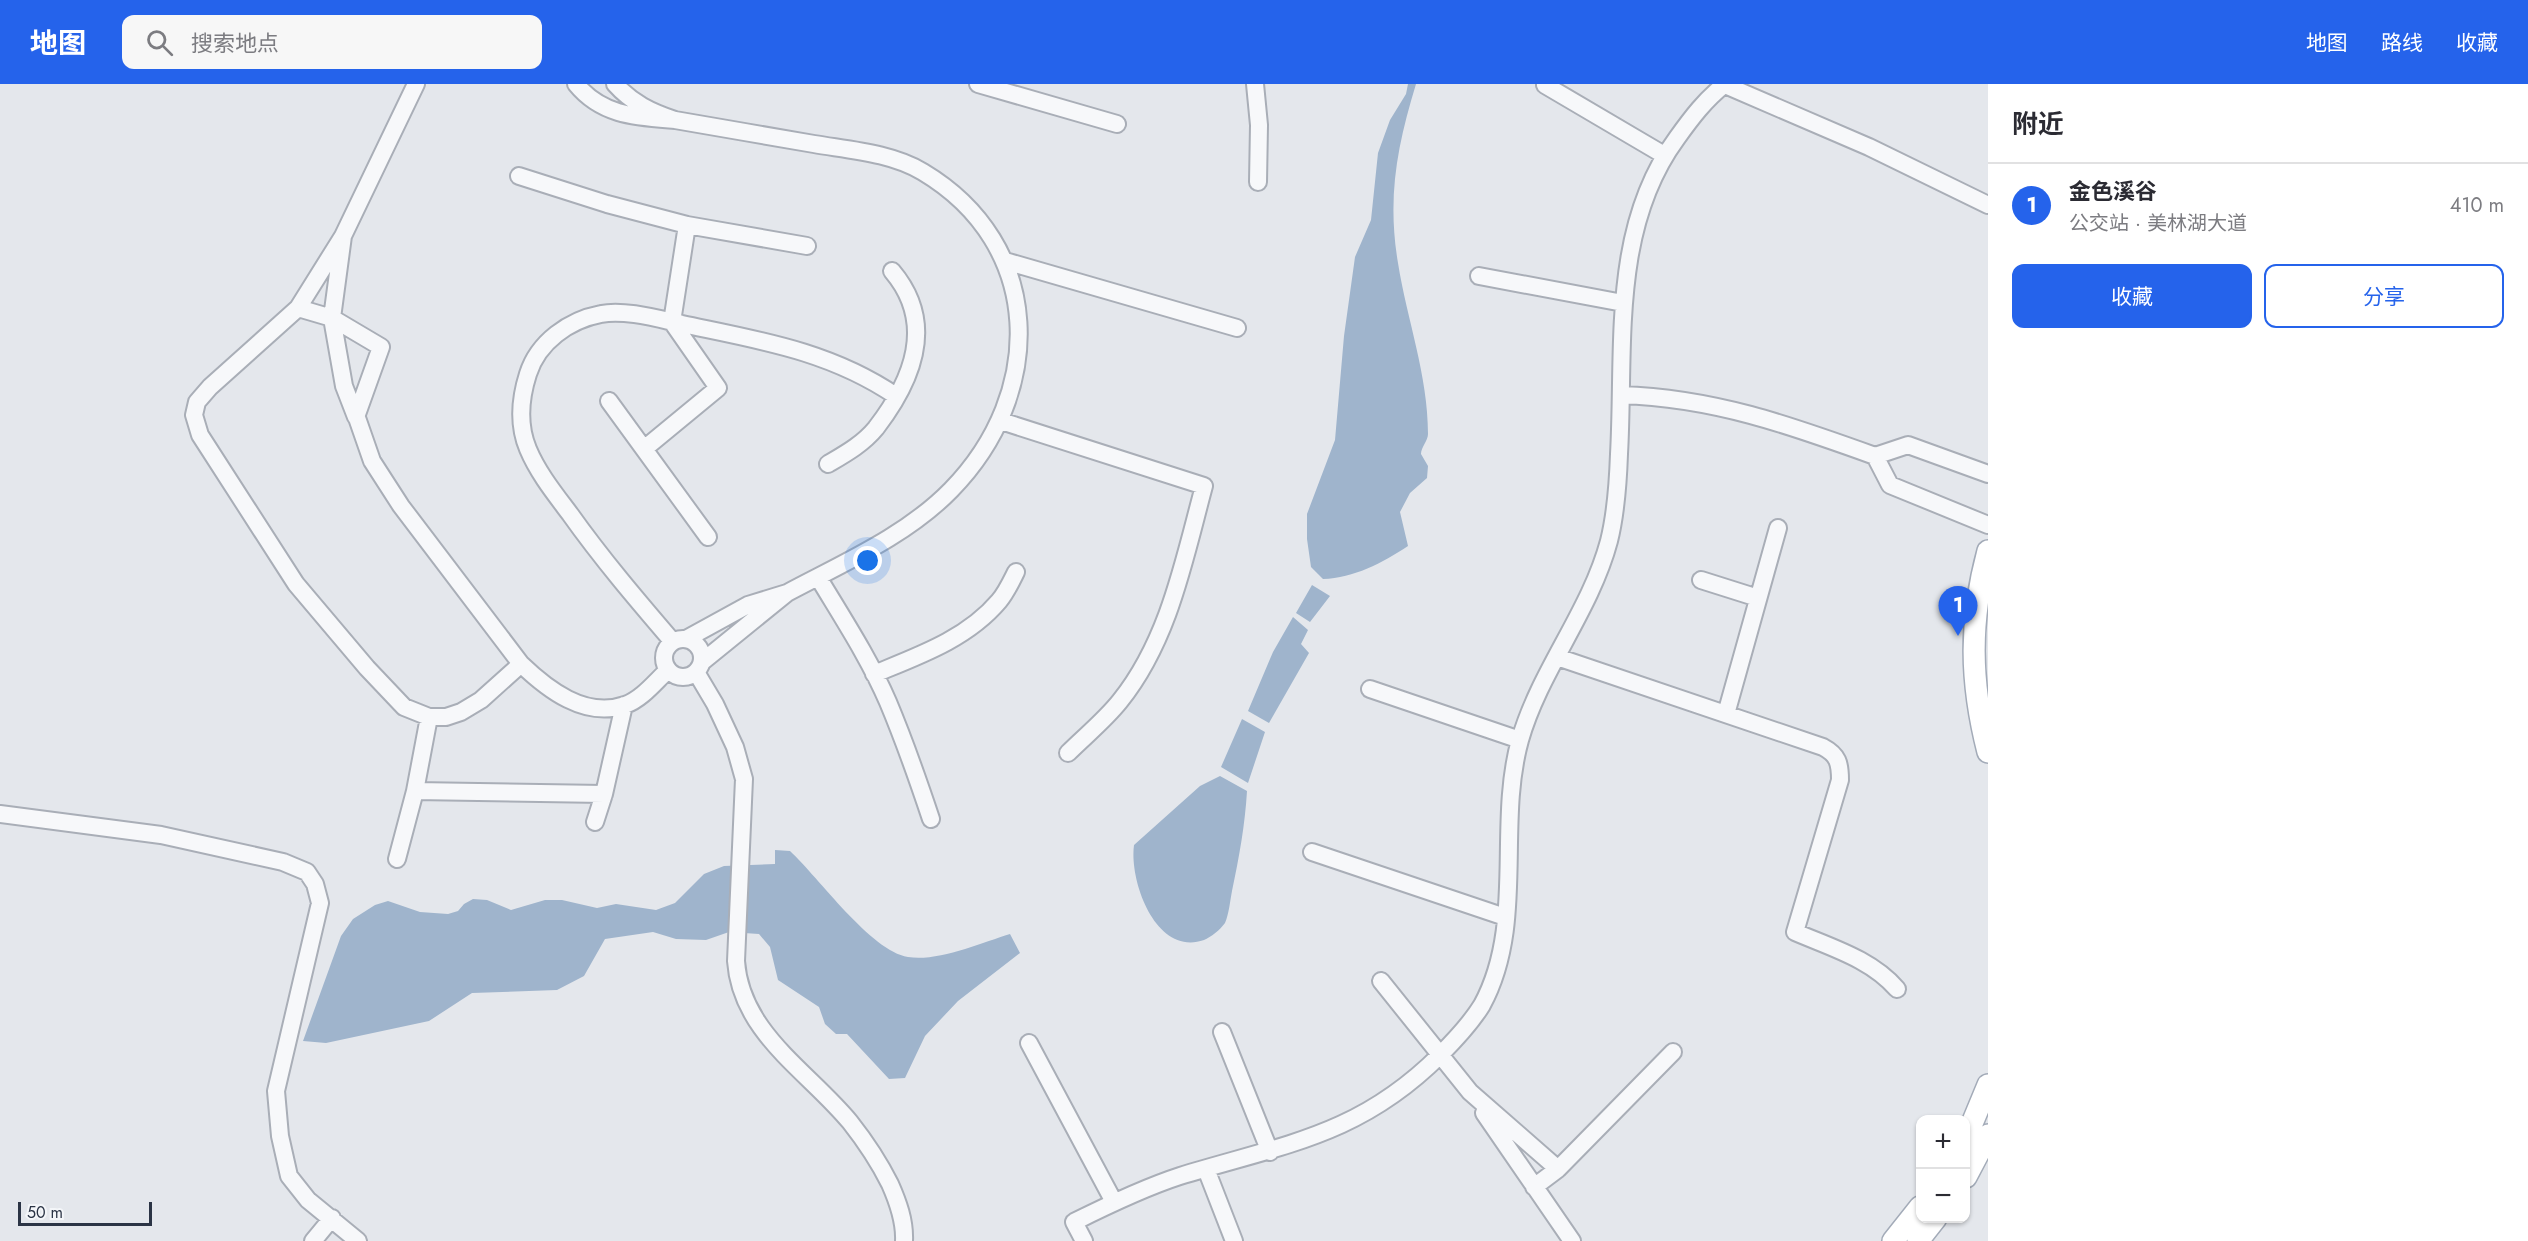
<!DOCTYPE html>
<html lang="zh">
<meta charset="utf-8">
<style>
body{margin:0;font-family:Jost,"Noto Sans SC",sans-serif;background:#f7f7f7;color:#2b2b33}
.controls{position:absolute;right:18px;bottom:18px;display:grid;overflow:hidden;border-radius:12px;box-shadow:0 2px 4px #0004}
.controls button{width:54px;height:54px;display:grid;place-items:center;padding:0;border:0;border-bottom:2px solid #e1e1e2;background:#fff;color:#2b2b33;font:30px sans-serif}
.scale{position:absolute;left:18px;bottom:15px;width:134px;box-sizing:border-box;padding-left:6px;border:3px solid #2b3445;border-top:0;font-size:16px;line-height:21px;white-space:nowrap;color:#2b3445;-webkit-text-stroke:4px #f4f6f9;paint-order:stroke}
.you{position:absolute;left:868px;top:477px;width:21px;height:21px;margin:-15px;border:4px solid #fff;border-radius:50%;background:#1a73e8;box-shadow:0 0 0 9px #1a73e833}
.badge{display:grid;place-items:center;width:39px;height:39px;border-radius:50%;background:#2563eb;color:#fff;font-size:20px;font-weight:700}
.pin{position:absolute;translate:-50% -50px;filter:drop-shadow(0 2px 3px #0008)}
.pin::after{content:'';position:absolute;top:32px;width:21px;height:18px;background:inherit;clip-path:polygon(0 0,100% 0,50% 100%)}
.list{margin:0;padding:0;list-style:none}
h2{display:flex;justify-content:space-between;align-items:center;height:78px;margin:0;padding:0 24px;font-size:26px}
h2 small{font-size:20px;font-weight:400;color:#7c7c81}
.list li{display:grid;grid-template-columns:39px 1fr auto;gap:18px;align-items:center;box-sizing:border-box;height:84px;padding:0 24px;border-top:2px solid #e1e1e2}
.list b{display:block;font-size:22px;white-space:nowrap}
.list p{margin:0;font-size:20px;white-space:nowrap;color:#7c7c81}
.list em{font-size:20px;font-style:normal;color:#7c7c81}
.actions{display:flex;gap:12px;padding:18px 24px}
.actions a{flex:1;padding:14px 0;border:2px solid #2563eb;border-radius:12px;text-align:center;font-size:21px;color:#2563eb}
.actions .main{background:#2563eb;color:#fff}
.icon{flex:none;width:33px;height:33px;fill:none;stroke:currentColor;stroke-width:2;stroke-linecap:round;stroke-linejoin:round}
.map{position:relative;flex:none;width:1988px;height:1157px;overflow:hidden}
header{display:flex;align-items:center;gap:36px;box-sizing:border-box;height:84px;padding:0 30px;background:#2563eb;color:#fff}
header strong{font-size:28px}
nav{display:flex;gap:33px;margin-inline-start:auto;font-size:21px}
.search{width:420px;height:54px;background:#f7f7f7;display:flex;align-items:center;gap:15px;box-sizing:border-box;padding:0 21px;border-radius:12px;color:#7c7c81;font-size:22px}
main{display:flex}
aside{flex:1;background:#fff}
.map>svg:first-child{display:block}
.water{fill:#9fb4cc}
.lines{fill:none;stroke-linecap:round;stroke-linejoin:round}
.minor-casing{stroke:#a9aeb7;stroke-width:20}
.major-casing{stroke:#a3abb8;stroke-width:24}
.minor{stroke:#f7f8fa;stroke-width:16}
.major{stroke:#fff;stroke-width:21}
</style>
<header>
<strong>地图</strong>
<div class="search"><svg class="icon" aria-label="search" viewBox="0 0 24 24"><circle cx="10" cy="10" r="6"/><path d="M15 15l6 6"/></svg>搜索地点</div>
<nav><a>地图</a><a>路线</a><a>收藏</a></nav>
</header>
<main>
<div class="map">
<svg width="1988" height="1157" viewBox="0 0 1988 1157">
<rect width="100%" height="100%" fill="#e4e7ec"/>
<!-- water -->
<path class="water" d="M1408,0h8c-19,62 -29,114 -18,179 9,57 30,112 30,171 0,7 -7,13 -7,20l7,12 -1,12 -17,15 -10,19 8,34c-26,17 -54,32 -85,33l-12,-12 -4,-28v-25l28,-74 9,-104 11,-79 16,-37 7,-67 12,-33 16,-26z
M1312,501l18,11 -20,26 -14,-9z
M1293,533l15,13 -7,14 8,9 -40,70 -21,-12 25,-59z
M1242,635l23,13 -17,51 -27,-16z
M1220,692l27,15c-2,34 -8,67 -15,100 -2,10 -3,23 -7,32 -5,7 -14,14 -21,17 -48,17 -75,-59 -70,-95l66,-59z
M775,766l15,1c29,27 81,100 118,106 29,5 73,-14 102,-23l10,19 -62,48 -33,35 -20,42 -16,1 -42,-45h-11l-11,-10 -6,-17 -41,-27 -8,-33 -11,-13 -30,-2 -23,8 -30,-1 -23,-7 -48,7 -21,37 -27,14 -85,3 -43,28 -103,22 -23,-2 38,-105 12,-17 22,-14 13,-4 32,11 28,2 10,-3 6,-7 9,-5 14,1 24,10 34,-10h17l35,8 19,-4 40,6 19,-7 29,-29 20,-8 51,-2z"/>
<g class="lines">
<defs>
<path id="minor" d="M576,0c26,32 61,33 99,36 -24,-8 -43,-17 -60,-36
M978,0l139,40
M1255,0l4,41 -1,57
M1545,1l119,70
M1725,1l144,62 119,58
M675,36c46,8 93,16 139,24 35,6 78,9 109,28 122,73 123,221 28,318 -45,46 -108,73 -164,103
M519,92l88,28 80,21 120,21
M343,152l73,-152
M1005,177l232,67
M1479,192l144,27
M298,224l-88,79 -13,15 -3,13 6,20 96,149 71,84 37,39 25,10h17l15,-5 20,-12 40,-36
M332,234l12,68 12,31 25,-70 -49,-29 -34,-10 45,-72 -11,82
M1621,311c93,3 168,30 254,61l15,29 98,40
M609,317l99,136
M356,331l16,46 29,45 120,158c26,25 64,55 104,41 17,-6 30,-23 43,-35
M1001,337l203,65c-20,74 -35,154 -84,215 -15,19 -35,35 -52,52
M644,365l74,-61 -46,-66 15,-97
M1875,372l33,-11 80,29
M828,380c17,-10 35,-20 48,-36 37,-48 60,-105 16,-157
M818,493c24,40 51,81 70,125 16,38 30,78 43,117
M1701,496l57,18
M664 574a19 19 0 1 1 38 0a19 19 0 1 1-38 0Z
M686,555l62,-34 39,-12 -85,69
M673,558c-36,-42 -71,-83 -103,-128 -15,-20 -32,-41 -42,-65 -10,-24 -8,-50 0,-75 10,-32 41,-54 73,-60 23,-5 58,5 81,10 76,16 148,27 214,72
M1557,573l266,90c15,8 17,16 17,33l-45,152c37,16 76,27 102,57
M696,588l19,32 20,43 9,32 -8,182c5,72 72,110 114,161 15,19 29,40 40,62 8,18 15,37 14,57
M874,590c44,-18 93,-35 125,-73 7,-8 12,-19 17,-29
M1370,605l150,51
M1726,630l52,-186
M415,707l189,3
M0,730l161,21 122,27 24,10 8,12 5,19 -44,188 4,45 9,40 19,24 50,41
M595,738l9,-28 20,-89
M1312,768l193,65
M397,775l18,-68 14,-74
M1381,897l89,111 88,77 115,-117
M1222,948l48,120
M1029,959l85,159
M1484,1029l88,128
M1206,1085l28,72
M1534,1103l24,-18
M313,1157l19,-23
M1084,1157l-10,-19c34,-17 69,-34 106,-46 104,-32 179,-40 260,-121 15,-15 31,-32 42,-50 44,-81 14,-179 38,-265 20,-70 70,-128 89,-199 7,-28 9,-58 10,-87 6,-106 -9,-225 58,-316 15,-21 28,-38 48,-54"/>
<path id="major" d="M1988,467c-19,70 -18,131 0,201
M1966,1054l22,-53
M1966,1093l22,-42
M1893,1157l27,-34
M1918,1157l18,-23"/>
</defs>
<!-- minor casing -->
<use href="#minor" class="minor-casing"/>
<!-- major casing -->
<use href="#major" class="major-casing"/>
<!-- minor -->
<use href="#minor" class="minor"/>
<!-- major -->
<use href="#major" class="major"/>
</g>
</svg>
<div class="controls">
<button>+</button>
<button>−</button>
</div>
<div class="scale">50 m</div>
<div class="you"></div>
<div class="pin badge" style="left:1958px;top:552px">1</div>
</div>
<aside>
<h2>附近<small></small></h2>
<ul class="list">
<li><span class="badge">1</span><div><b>金色溪谷</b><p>公交站 · 美林湖大道</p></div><em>410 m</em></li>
</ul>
<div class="actions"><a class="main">收藏</a><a>分享</a></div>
</aside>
</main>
